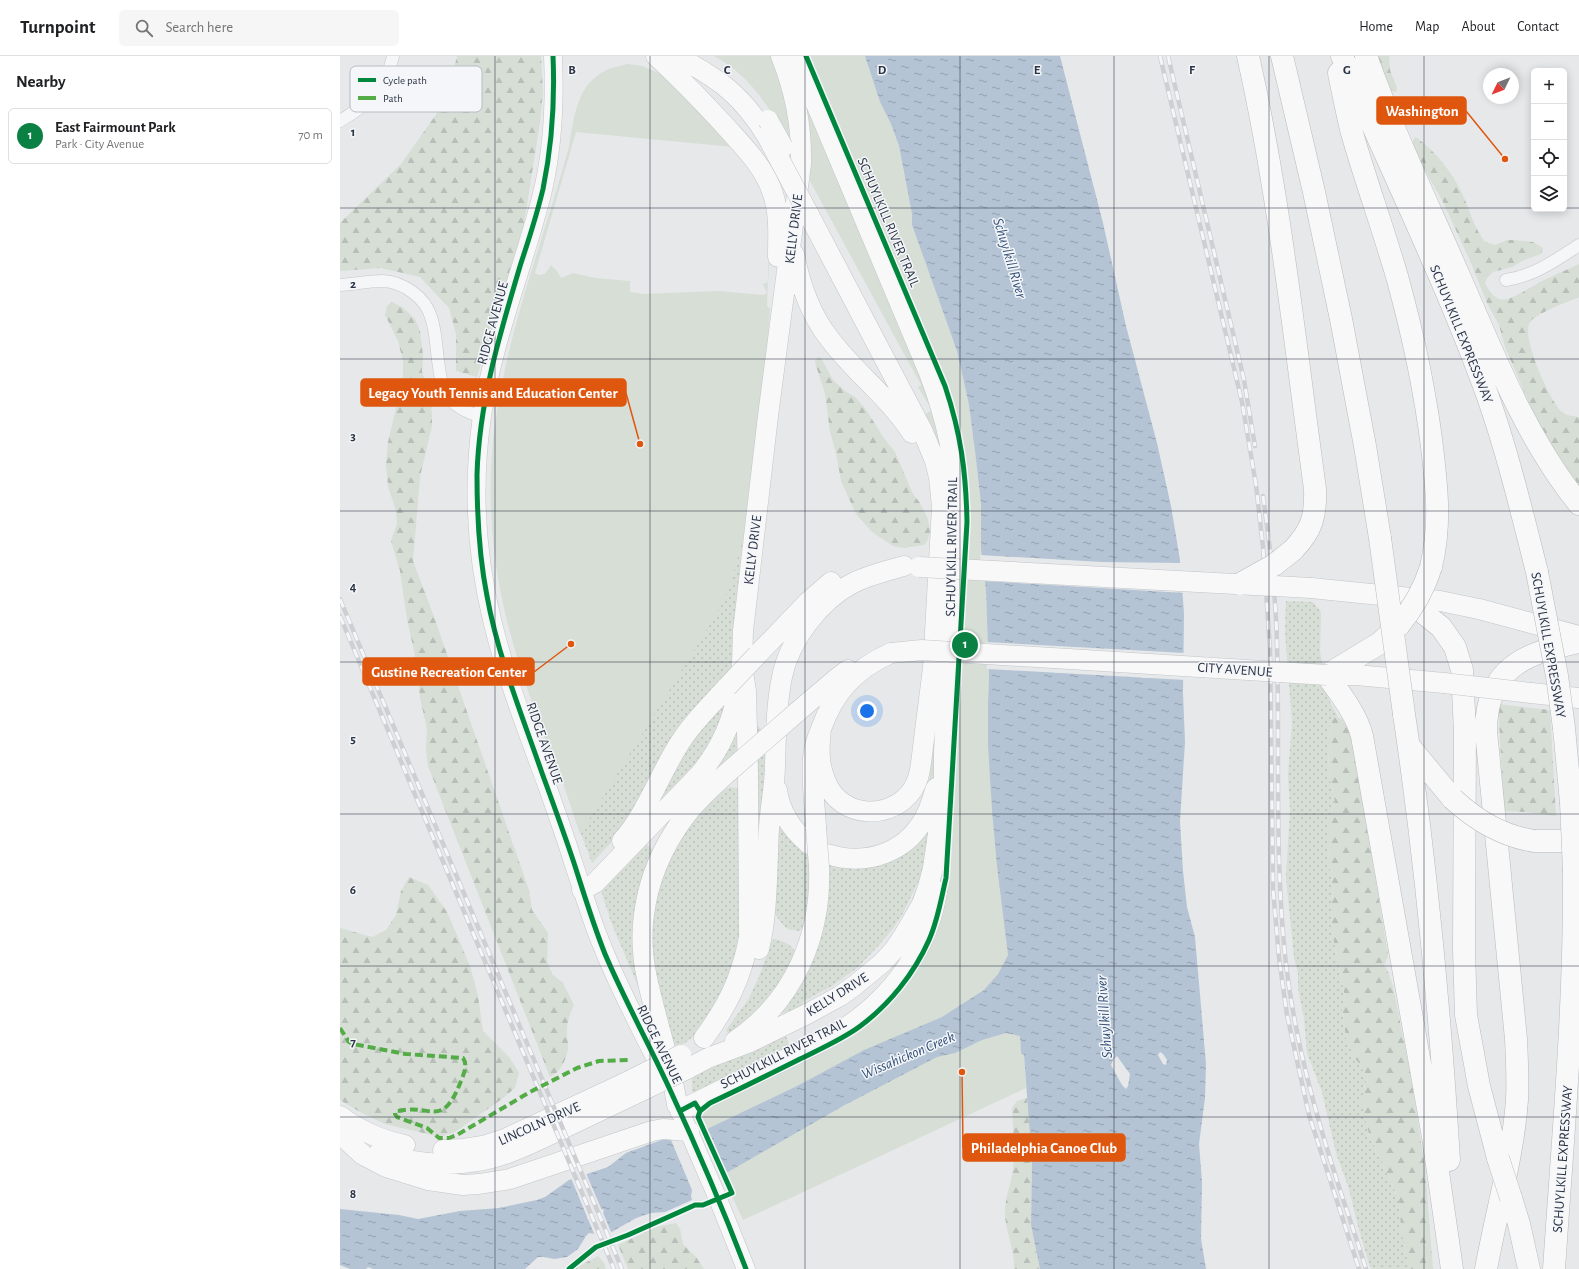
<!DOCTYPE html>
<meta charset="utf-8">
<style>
body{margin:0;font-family:"Alegreya Sans",sans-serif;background:#f6f6f6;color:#202124}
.controls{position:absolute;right:12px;top:12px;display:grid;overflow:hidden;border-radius:6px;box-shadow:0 2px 10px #0003}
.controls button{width:36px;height:36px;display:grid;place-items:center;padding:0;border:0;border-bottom:1px solid #e0e0e0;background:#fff;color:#202124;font:20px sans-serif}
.compass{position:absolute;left:1143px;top:12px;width:36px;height:36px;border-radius:50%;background:#fff;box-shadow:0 2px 10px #0003;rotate:227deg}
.you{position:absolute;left:527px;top:655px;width:14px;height:14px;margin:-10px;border:3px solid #fff;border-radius:50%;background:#1a73e8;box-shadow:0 0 0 6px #1a73e833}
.badge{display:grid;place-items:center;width:26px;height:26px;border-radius:50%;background:#0b8043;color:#fff;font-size:13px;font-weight:700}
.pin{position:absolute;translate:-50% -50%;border:2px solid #fff;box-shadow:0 1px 4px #0006}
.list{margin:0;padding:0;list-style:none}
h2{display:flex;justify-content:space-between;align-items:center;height:52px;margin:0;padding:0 16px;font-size:17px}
h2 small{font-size:13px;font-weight:400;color:#757577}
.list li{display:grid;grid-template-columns:26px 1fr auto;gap:12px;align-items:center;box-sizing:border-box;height:56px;margin:0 8px 8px;padding:0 8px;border:1px solid #e0e0e0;border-radius:6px}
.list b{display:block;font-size:15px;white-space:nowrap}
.list p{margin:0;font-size:13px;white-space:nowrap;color:#757577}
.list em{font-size:13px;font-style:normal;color:#757577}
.icon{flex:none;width:22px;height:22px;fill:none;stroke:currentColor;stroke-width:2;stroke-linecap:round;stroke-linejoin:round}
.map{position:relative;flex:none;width:1239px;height:1213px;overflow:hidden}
header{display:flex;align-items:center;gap:24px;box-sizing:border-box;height:56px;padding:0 20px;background:#fff;border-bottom:1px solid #e0e0e0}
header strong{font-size:19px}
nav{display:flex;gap:22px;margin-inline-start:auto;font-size:14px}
.search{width:280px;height:36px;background:#f6f6f6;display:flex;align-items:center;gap:10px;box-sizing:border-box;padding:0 14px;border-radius:6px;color:#757577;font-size:15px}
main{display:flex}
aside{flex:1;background:#fff}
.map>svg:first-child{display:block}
.grass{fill:url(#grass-dots)}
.forest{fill:url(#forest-firs)}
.park{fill:#d6ded6;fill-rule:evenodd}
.water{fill:url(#water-ripples);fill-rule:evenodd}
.pier{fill:#e6e8ea;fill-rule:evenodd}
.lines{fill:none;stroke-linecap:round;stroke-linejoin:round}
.minor-casing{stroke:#c4c6c8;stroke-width:13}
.secondary-casing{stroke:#c4c6c8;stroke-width:19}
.primary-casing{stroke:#c2c5c8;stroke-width:21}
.motorway-casing{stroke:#b8bbbf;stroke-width:23}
.minor{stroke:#f5f6f7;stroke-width:12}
.secondary{stroke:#f8f8f8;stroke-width:18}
.primary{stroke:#f8f8f8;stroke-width:20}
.motorway{stroke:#f8f8f8;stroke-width:22}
.rail-casing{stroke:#cecfd2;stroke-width:4.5}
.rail{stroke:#f4f6f9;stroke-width:3;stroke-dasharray:9;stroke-linecap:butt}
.primary-bridge-casing{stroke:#c2c5c8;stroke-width:21;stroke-linecap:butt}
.motorway-bridge-casing{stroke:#b8bbbf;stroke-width:23;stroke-linecap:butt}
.primary-bridge{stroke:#f8f8f8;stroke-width:20}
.motorway-bridge{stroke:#f8f8f8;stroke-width:22}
.quiet{stroke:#54ac47;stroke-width:4;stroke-dasharray:8 4;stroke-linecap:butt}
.cycleway-casing{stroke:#f4f6f9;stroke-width:8}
.cycleway{stroke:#00873e;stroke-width:5}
.grid{fill:none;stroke:#2b3445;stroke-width:1;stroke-opacity:0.55}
.labels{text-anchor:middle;stroke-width:3;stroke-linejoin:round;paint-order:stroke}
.street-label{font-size:14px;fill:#2b3445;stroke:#f4f6f9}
.water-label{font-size:15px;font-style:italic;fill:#34527a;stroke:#f4f6f9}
.key{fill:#f4f6f9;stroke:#b8bcc3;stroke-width:1}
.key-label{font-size:11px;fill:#2b3445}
.grid-label{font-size:13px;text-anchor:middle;font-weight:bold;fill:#2b3445;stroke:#f4f6f9;stroke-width:3;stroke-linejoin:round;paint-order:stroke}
.leader{fill:none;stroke:#df570f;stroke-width:1.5}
.callout-dot{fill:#df570f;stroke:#f4f6f9;stroke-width:1.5}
.callout{fill:#df570f;stroke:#df570f;stroke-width:1.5}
.callout-label{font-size:15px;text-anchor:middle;font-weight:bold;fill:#fff}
</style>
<header>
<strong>Turnpoint</strong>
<div class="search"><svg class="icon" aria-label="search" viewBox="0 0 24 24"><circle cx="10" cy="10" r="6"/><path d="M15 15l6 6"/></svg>Search here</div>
<nav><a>Home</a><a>Map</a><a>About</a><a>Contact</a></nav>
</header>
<main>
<aside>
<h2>Nearby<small></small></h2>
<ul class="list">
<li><span class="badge">1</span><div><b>East Fairmount Park</b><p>Park · City Avenue</p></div><em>70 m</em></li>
</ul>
</aside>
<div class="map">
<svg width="1239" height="1213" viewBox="0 0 1239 1213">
<defs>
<pattern id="grass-dots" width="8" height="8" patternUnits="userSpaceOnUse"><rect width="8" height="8" fill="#d6ded6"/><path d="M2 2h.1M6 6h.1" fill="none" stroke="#b8bfb9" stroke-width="1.8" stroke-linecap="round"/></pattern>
<pattern id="forest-firs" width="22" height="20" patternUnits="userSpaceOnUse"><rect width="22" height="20" fill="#d6ded6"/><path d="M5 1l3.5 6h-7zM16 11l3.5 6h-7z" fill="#b8bfb9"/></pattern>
<pattern id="water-ripples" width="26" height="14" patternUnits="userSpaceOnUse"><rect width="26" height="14" fill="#b4c4d5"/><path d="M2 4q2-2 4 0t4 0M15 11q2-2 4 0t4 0" fill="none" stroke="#93a0af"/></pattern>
</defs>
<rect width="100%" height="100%" fill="#e6e8ea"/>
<!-- grass -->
<path class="grass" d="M405,466l-11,99 -1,47 -3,33 -30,62 -40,43 -42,29 -26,28 -20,-53z
M946,545l27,1 8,10 -1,40 9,48 9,17 -5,1 -3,2 -2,49 7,33 -7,19v26l5,46 -2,17 1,22 13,65 -3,14 2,12 2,15 8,19 7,9 6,13 -3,9 2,33 4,17 6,11 23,51 2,29 8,40h-37l-2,-2 -11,-37 -10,-41 -13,-36 -14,-61 -15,-39 -3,-35 -6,-30v-15l-4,-15 -8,-81 4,-67 -2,-35 4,-53 -7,-91z
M415,665l2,4 6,6 4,10 -7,153z
M397,672v33l-22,13 -3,-4z
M389,731l9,1 4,141 -13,52 -24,41 -11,14 -16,12 -4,-5 -15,-40 4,-4c-6,-15 -12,-33 -12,-50 -1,-61 28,-126 78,-162z
M592,763l-5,28 -2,4 1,9 -7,20 -16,33 -11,17 -13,15 -22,23 -25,18 -28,15 -3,5 -20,8 24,-43 6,-93 -7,48 -5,5 -11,-2 -5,-4 -8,-11 -2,-10 5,-74 4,-3 65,38z
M306,788l6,5 1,2 -6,156 -36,-85 -11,-35z
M433,883c8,1 19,5 22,13l-9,22 -30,39 -27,22 -3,-5 22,-30 10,-21 14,-38z
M445,978l6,14 -97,47 -2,-4v-13l27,-15z"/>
<!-- forest -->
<path class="forest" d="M117,0h84l2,36 -3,30 -16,102 -47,153 -21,-6v-37l-7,-26 -29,-31 -39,-9 -41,3v-48l61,-59 46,-65z
M1037,0h12l1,14 7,18 -1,4 -4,-1z
M1076,81c22,17 38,37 49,63 6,15 10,29 20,42l10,3 12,-5h7l19,2 10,6 -2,6 -17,6 -12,7 -19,5 -6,6 -2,5c3,6 8,14 14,16 10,4 34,-14 43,-18 12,-6 25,-11 37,-17v33c-12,5 -42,16 -49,25 -10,13 20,80 32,90 5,4 11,4 17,5v70l-22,-32 -15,-24 -15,-33 -22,-51 -6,-22 -12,-22 -16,-40 -28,-61 -30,-53v-9z
M52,246l10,5 13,12 5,12 3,24 -1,16 9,32 1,12v11l-12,51 -7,84 20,53 96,276 3,20 16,23 -1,28 5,13 11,9 11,22c-4,8 -7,16 -7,25 -1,6 2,13 1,19 -2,11 -8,24 -18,28l-122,-311 -2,-17 1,-20 -7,-31 -3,-33 -10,-46 -7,-48 -9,-30 6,-17 -1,-14 -8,-23 -2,-23 2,-22 15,-63v-18l-5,-20 -13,-26 2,-9z
M478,301l3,1 12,22 12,11 10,6 12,14 16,26 12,15 18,42 7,9 8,16 2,14 -3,8 -3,4 -20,3 -11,-2 -21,-14 -16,-18 -15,-33 -5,-28 -6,-21 -5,-39 -9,-27 -1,-5z
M1158,648l52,6 6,106 -31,-4 -21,-1z
M998,661l4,2 9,14 37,221 -1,5 -3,6 4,7 5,14 19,97 13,85 8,101h-24l-8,-40 -2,-29 -23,-51 -6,-11 -9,-37 6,-22 -6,-13 -7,-9 -8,-19 -2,-15 -2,-12 3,-14 -13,-65 -1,-22 2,-17 -5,-46v-26l7,-19 -7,-33 2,-49 3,-2z
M69,821l19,8 19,27 23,54 8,30 5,35 26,26 10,16 -4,15 -13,11 -47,33 -15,5 -55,-13 -25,-12 -20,-12v-172l32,9 14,-7 10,-15 5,-24z
M687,1042l5,66 -1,61 9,44h-26c1,-21 -10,-39 -9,-60 1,-13 6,-26 8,-39 2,-21 0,-41 -1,-62l5,-7z
M336,1167l4,6 3,15 13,13 8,12h-76l-10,-24 38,-18z
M258,1200l6,7 2,6h-32z"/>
<!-- park -->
<path class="park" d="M374,0h151l15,46 11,22 8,22 13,68v11l45,126 12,54 6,46 6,53v45l5,42 3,87 -1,24v44l20,209 12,81 1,17 3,2 2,33 -283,132 -48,-104 -4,-16 136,-67 61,-50 39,-72 -15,-12 12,-30 7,-27 -3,-53 14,-121 9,-149 -27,-104 8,-5 -14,-23 3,-2 -111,-204 1,-39 -22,1c-20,-36 -37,-66 -75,-87z
M288,8l14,2 19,8 29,25 44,48 23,30 9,18 4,20 -3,91 3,3 -5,78 -4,7 -18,145 -14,50 -8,17 -18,30 -123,198 -22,-66 -2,1c-21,-58 -43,-115 -55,-175 -12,-60 -14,-123 -4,-183 14,-90 48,-176 72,-264 5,-29 7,-63 38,-77 6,-3 14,-4 21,-6zM236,76l157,15c7,7 14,15 20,24 22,33 18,73 15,111l-5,2 4,9 -4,2 -45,-4 -74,3 -14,-2v-11l-35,-3 -22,-5 -12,5 -4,-7 -6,-6 -6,9 -6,1 -4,-2z"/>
<!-- water -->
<path class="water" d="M525,0h195l43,167 23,103 31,117 14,63 9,54 4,53 -1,80 2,49 -5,79 3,50 4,36 8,30 11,127 -1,34 -6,46 3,38 -1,57 5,30h-166l-9,-44 1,-61 -8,-109 -3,-2 -1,-17 -14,-3 -24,7 -27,13 -18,4 -94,49 -115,66 -36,28 -27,12 -14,1 -15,5 -26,15 -8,2 -13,-2 -3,3 -8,13 -11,8 -13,2 -10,-2h-6l-13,12h-152l-5,-2 -2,2h-16l-10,-4v-56l59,6 19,4 42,-8 39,-3 38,-8 8,-3 24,-17 39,-13 18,-14 41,-15 4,2 30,-8 98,-47 65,-35 78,-33 42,-27 14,-16 10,-19 -11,-89 -5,-56 -4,-64v-44l1,-24 -3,-87 -5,-42v-45l-6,-53 -6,-46 -12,-54 -45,-126v-11l-13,-68 -8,-22 -11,-22zM720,504h6l-5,25zM805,507l6,1v26zM714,591h7l1,26h-7zM801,595h7l1,27h-7zM820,996l3,2 4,6 -1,5 -3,-1 -5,-9zM777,1000l13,18 -2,12 -2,3 -4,-4 -11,-20 2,-5zM262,1153l2,1 -1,4 -14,6 -2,-2v-3z"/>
<!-- pier -->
<path class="pier" d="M640,499l122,7 80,1 3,30 -202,-12z
M645,586l200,11v27l-198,-11zM716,592h3l1,23h-3zM803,597h3l1,23h-3z
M366,1072l21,48 -29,22 -6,2 -1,-4 1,-6 -21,-50 7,-4z
M246,1117l26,61 -1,1 -9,2 -7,-1 -24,-58z"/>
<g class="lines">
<defs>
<path id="minor" d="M0,65c28,-17 46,-31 53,-65
M1166,224c28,-4 50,-20 73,-35
M0,229c14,-1 29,-4 43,-4 20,1 42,16 48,36 5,14 5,29 7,43 2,15 3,30 15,42 7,8 19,11 29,16"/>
<path id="secondary" d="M213,0c2,46 0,93 -11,138 -19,75 -49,146 -60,222 -10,69 -6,140 11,208 14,57 36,112 56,167 8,24 17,47 24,71 10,29 18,58 30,86 18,45 41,87 62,130
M343,1062l35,81 28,70"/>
<path id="primary" d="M316,0c25,23 48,47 71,72 18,20 38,40 46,66 7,21 5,42 5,63
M336,0c42,22 66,39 91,80
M468,157l115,219 12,29 4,16 3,30 -9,161 -12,95c-1,9 -3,18 -8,26 -21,32 -72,30 -87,-7 -8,-18 -7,-34 -5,-54
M454,198c6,30 16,60 35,84 25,34 60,59 83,95
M971,532l129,13 39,8 100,27
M417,599l51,-53 23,-20
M987,619h29l88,8
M1191,637l48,5
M456,657l40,-34 12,-9
M437,734c3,22 15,40 32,54
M476,772c-1,-23 -5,-47 -3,-70 1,-11 4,-20 8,-29 13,-37 34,-60 70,-76
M282,785c23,-26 36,-62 54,-92 14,-24 33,-42 51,-62
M487,798c41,13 83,-2 101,-43 3,-7 5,-15 8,-23
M242,834l13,-7 104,-108c21,-25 34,-53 39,-86
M419,893c9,-36 8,-84 10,-121 1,-21 6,-42 6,-63 1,-28 1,-60 7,-88 7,-36 37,-76 71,-94 16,-8 34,-12 51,-17
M364,982c24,-33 38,-61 45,-101l-1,-166 -2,-80 -4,-26 1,-34 25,-215 33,-252c1,-38 -6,-73 -20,-108
M395,985c59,-40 87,-106 84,-175
M347,1013l21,-11 40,-15 59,-29 33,-18 14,-10 28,-23 12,-13 10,-15 18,-31 6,-17 5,-19 11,-76v-41l13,-230c1,-53 -10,-102 -29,-151l-132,-314
M337,1049c-6,-43 -21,-84 -30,-127 -13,-58 3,-116 39,-163 11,-15 26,-28 40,-41
M340,1055c32,-17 65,-32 98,-48 22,-11 46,-21 67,-35 47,-31 84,-81 92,-137
M0,1060c18,14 43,25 65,29
M0,1078l23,21 23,12 42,13 35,5 16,-1 31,-5 142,-48 11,-2 26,2
M103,1094l20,-1 20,-3 22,-7 124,-58
M39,1096c42,15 87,16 129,1 20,-7 39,-17 58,-26 23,-11 46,-22 69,-33"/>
<path id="motorway" d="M908,0c32,142 47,288 67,433 1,27 -3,41 -22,61
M942,0l32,136 27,127 24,127 15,92
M1002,0c49,114 104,225 146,341 20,57 34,116 49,175
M1026,0c26,73 60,144 91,215 35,79 67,165 122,233
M999,17c4,20 8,40 13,60 14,49 32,98 46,147 15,55 27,110 34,167 5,42 9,78 -1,120
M1047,540l29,11 25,20 14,20 7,23 3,62 -1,218 2,65 13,71 19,72
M1059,569l-19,18 -53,32c13,19 29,38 35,61l71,401 19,132
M1064,658c22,148 36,296 45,446
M1224,672l7,74
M1069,690l44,53
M1194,785h31l14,-3
M1171,1142l8,26 10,45
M1146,1213c10,-55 27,-113 31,-169 1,-20 0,-41 -1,-61l-30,-308c0,-63 39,-78 93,-89
M1214,1213c9,-133 21,-265 20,-398"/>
</defs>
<!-- minor casing -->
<use href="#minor" class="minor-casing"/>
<!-- secondary casing -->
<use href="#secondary" class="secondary-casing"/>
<!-- primary casing -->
<use href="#primary" class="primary-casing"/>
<!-- motorway casing -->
<use href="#motorway" class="motorway-casing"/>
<!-- minor -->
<use href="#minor" class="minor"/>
<!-- secondary -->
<use href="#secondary" class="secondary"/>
<!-- primary -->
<use href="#primary" class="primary"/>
<!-- motorway -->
<use href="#motorway" class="motorway"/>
<defs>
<path id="rail" d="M820,0l82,346 14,83 7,62 7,102 3,240 6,69 8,57 22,100 50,154
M828,0l76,324 11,66
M923,440c7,49 13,99 14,149 3,106 -3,213 9,319 9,77 30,152 54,226 9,27 18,53 26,79
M0,543l282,670
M0,560l274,653"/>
</defs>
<!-- rail casing -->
<use href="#rail" class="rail-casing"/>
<!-- rail -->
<use href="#rail" class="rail"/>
<defs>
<path id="primary-bridge" d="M428,64l15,27
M427,80l41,77
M579,511l392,21
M551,597l31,-3 405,25
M1104,627l87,10
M387,631l30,-32
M386,718l70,-61
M476,772l3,38
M289,1025l52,-26
M295,1038l52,-25"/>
<path id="motorway-bridge" d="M1040,482l24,176
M1197,516l20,104 7,52
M900,528l34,-19 19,-15
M1059,569c15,-18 25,-36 32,-58
M1113,743c24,22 49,37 81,42
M1231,746l3,69
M1158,1102l13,40"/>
</defs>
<!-- primary-bridge casing -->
<use href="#primary-bridge" class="primary-bridge-casing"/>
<!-- motorway-bridge casing -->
<use href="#motorway-bridge" class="motorway-bridge-casing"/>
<!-- primary-bridge -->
<use href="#primary-bridge" class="primary-bridge"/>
<!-- motorway-bridge -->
<use href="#motorway-bridge" class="motorway-bridge"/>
<!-- quiet -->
<path class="quiet" d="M0,972l9,14 4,2 53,10 57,4c5,7 1,15 -2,23 -20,51 -30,20 -66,31v2l2,3 30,11 12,10h10l8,-3 73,-43 47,-24 22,-7 31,-1"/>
<defs>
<path id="cycleway" d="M213,0c2,45 -1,89 -10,133 -6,25 -14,50 -22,74 -21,70 -42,139 -44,212 0,41 2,81 10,121 11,61 35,119 55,177 11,30 22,60 32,90 10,31 19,61 31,91 20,47 45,92 66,138 27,58 52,117 75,177
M360,1055l10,-8c30,-14 60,-29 90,-44 20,-10 41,-19 59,-32 30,-22 55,-53 70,-87 9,-20 12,-41 17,-62l21,-356c-1,-50 -6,-88 -22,-136l-139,-330
M229,1213l27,-22 32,-12 67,-30h8l29,-12 -31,-69 -3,-7 2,-6 -5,-8 -15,8"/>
</defs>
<!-- cycleway casing -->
<use href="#cycleway" class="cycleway-casing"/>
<!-- cycleway -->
<use href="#cycleway" class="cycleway"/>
</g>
<!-- grid -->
<path class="grid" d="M155,0v1213M310,0v1213M465,0v1213M620,0v1213M774,0v1213M929,0v1213M1084,0v1213M0,152h1194M1224,152h15M0,303h1239M0,455h1239M0,606h1239M0,758h1239M0,910h1239M0,1061h1239"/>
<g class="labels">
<!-- street labels -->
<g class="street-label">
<text transform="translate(549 166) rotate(67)" y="5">SCHUYLKILL RIVER TRAIL</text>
<text transform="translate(453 173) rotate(-83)" y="5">KELLY DRIVE</text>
<text transform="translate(152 267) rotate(-75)" y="5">RIDGE AVENUE</text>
<text transform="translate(1122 278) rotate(68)" y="5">SCHUYLKILL EXPRESSWAY</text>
<text transform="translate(611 491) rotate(-89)" y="5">SCHUYLKILL RIVER TRAIL</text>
<text transform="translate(412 494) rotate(-83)" y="5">KELLY DRIVE</text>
<text transform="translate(1209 589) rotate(80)" y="5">SCHUYLKILL EXPRESSWAY</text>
<text transform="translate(895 613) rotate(4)" y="5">CITY AVENUE</text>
<text transform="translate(205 687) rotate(71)" y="5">RIDGE AVENUE</text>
<text transform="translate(497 938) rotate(-32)" y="5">KELLY DRIVE</text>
<text transform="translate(320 988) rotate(64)" y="5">RIDGE AVENUE</text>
<text transform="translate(443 997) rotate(-27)" y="5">SCHUYLKILL RIVER TRAIL</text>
<text transform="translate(199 1067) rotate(-24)" y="5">LINCOLN DRIVE</text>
<text transform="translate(1222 1103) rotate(-86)" y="5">SCHUYLKILL EXPRESSWAY</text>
</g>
<!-- water labels -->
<g class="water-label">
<text transform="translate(670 202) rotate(73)" y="5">Schuylkill River</text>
<text transform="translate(764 961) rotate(-94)" y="5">Schuylkill River</text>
<text transform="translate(568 999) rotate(-23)" y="5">Wissahickon Creek</text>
</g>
</g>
<!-- legend -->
<rect x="10" y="10" width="132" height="46" rx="6" class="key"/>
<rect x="18" y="22" width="18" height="4" fill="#00873e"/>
<rect x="18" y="40" width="18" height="4" fill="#54ac47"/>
<g class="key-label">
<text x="43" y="28">Cycle path</text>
<text x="43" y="46">Path</text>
</g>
<g class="grid-label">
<text x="232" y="18">B</text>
<text x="387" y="18">C</text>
<text x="542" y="18">D</text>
<text x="697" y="18">E</text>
<text x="852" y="18">F</text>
<text x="1007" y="18">G</text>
<text x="13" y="80">1</text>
<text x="13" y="232">2</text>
<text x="13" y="384">3</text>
<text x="13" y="535">4</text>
<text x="13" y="687">5</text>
<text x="13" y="838">6</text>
<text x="13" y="990">7</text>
<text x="13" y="1142">8</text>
</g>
<!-- callouts -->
<path class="leader" d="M1165 103L1126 55M300 388L286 337M231 588L194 616M622 1016L623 1092"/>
<g class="callout-dot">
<circle cx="1165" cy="103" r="4"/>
<circle cx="300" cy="388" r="4"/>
<circle cx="231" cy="588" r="4"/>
<circle cx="622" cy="1016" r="4"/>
</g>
<g class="callout">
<rect x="1037" y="41" width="89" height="27" rx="4"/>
<rect x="21" y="323" width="265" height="27" rx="4"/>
<rect x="23" y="602" width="171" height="27" rx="4"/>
<rect x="623" y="1078" width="162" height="27" rx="4"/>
</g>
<g class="callout-label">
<text x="1082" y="60">Washington</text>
<text x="153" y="342">Legacy Youth Tennis and Education Center</text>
<text x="109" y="621">Gustine Recreation Center</text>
<text x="704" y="1097">Philadelphia Canoe Club</text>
</g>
</svg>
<div class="controls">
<button>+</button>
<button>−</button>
<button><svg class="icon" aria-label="locate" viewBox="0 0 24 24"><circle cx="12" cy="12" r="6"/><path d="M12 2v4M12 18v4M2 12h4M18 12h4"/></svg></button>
<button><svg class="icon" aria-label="layers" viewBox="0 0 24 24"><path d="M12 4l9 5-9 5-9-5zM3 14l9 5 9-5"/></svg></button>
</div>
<svg class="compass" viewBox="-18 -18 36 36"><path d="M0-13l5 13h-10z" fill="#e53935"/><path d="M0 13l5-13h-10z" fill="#757577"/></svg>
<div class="you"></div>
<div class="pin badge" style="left:625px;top:589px">1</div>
</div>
</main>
